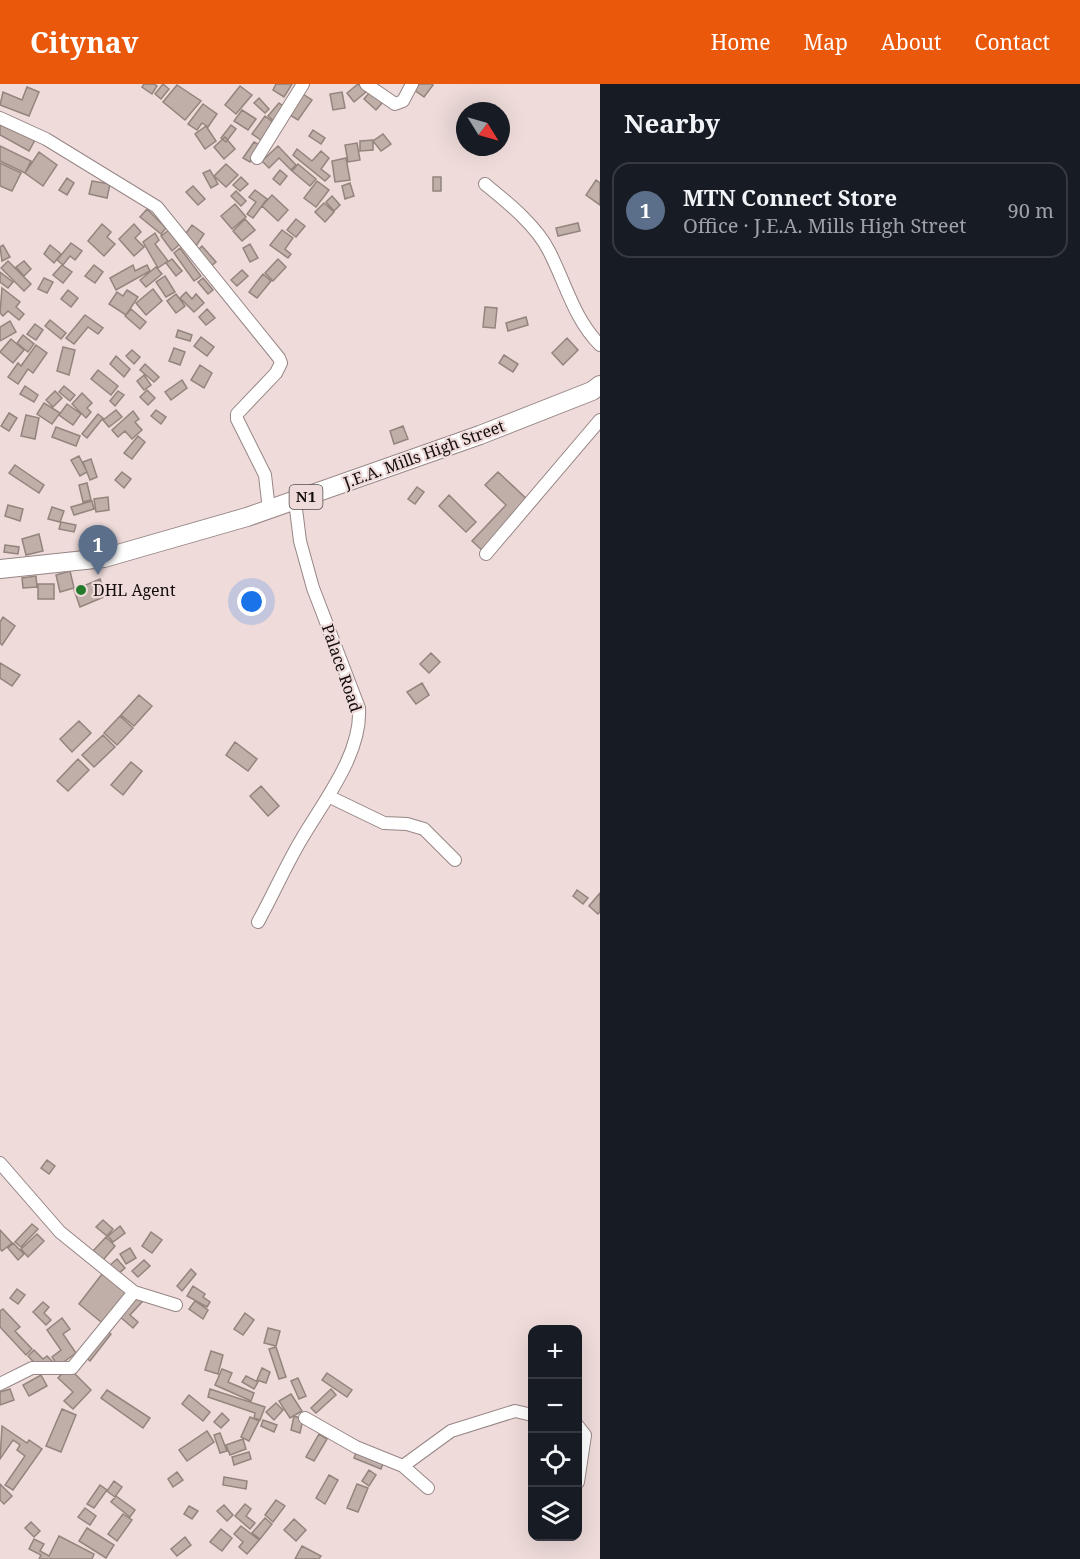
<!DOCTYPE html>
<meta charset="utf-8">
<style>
body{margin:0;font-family:"Noto Serif",serif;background:#242831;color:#f1f3f6}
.controls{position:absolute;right:18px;bottom:18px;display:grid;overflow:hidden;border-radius:12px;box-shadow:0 6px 24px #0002}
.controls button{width:54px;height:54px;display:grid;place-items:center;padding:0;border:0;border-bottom:2px solid #363941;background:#171b24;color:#f1f3f6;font:30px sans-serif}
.compass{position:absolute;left:456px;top:18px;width:54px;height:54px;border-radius:50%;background:#171b24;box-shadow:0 6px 24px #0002;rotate:127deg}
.you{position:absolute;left:252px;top:518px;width:21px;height:21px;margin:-15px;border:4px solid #fff;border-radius:50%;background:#1a73e8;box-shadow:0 0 0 9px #1a73e833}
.badge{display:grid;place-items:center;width:39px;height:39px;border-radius:50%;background:#ea580c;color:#fff;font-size:20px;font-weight:700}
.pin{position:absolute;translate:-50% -50px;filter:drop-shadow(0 2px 3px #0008)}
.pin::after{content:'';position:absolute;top:32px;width:21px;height:18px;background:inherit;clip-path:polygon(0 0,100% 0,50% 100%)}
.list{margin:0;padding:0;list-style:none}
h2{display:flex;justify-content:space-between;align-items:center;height:78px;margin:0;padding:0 24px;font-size:26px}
h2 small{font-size:20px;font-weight:400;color:#9ea1a6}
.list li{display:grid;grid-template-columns:39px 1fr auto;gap:18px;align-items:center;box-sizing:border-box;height:96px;margin:0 12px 12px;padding:0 12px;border:2px solid #363941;border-radius:18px}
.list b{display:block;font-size:22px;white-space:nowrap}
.list p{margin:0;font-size:20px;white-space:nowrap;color:#9ea1a6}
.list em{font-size:20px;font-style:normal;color:#9ea1a6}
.icon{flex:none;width:33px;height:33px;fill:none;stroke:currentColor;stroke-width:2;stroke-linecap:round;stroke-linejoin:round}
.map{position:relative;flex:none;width:600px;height:1475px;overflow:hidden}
header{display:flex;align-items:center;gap:36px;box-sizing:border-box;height:84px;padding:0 30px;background:#ea580c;color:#fff}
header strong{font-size:28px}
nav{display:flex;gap:33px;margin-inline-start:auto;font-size:21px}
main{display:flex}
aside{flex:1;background:#171b24}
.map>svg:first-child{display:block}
.building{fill:#bfafa8;stroke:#93847d;stroke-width:1.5}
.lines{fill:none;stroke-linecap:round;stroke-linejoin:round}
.minor-casing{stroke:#978685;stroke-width:14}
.highway-casing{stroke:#978685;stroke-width:20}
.minor{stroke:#fff;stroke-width:12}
.highway{stroke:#fff;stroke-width:18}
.poi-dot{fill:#237c2b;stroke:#eedbda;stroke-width:2}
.labels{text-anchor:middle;stroke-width:4.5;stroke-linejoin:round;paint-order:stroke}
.shield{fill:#eedbda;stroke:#554c4a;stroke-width:1.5}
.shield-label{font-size:15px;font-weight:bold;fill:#140e0d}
.street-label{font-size:16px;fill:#140e0d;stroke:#eedbda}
.poi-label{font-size:16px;fill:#140e0d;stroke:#eedbda;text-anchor:start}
</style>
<header>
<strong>Citynav</strong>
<nav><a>Home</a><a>Map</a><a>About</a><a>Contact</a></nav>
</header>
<main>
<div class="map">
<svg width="600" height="1475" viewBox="0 0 600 1475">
<rect width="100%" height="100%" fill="#eedbda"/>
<!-- building -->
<path class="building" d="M144,0h10l3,2 -5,8 -10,-7z
M163,0l6,5 -8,10 -6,-5z
M276,0h16l-8,13 -11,-7z
M358,0l8,8 -12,10 -7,-9z
M417,0h15l1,1 -9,12 -11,-8z
M177,1l24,16 -16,19 -22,-18z
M240,2l12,9 -16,19 -11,-9z
M27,3l12,5 -10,24 -29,-11 3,-13 19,8z
M342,8l3,16 -12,2 -3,-16z
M370,8l12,11 -6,7 -12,-11z
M303,10l9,6 -14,20 -8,-5z
M259,14l10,11 -4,4 -11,-10z
M279,19l8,6 -11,14 -8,-7z
M203,20l14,10 -9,13 -6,-4 -5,7 -9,-6z
M242,26l14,9 -8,11 -14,-9z
M265,32l9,7 -13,17 -9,-6z
M0,38l35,18 -6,11 -29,-16z
M231,41l5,4 -10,13 -5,-4z
M206,42l10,15 -11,8 -10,-15z
M313,46l12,8 -4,6 -12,-8z
M383,50l8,10 -10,7 -8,-10z
M225,53l10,12 -11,10 -10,-12z
M373,56v10l-13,1v-10z
M254,58l7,4 -11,16 -7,-4z
M357,59l3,17 -12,2 -3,-17z
M0,62l31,15 -6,12 -25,-12z
M278,62l18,19 -5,5 -12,-12 -10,10 -7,-7z
M297,65l15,12 9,-10 8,7 -8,11 9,7 -5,5 -32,-26z
M39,68l18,13 -14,21 -18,-13z
M346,74l4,22 -15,2 -3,-21z
M0,79l21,10 -9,18 -12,-5z
M226,80l12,11 -12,12 -12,-11z
M298,80l18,15 -6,7 -18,-15z
M210,86l8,14 -7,4 -8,-15z
M280,86l7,6 -7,9 -7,-6z
M241,93l7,7 -8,7 -7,-6z
M433,93h8v14h-8z
M67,94l7,5 -7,12 -8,-5z
M596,96l4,3v22l-14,-10z
M92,97l18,3 -3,14 -18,-4z
M317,97l12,9 -13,17 -12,-9z
M350,99l4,13 -9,3 -3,-13z
M193,102l12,13 -7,6 -12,-13z
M255,106l12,9 -14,19 -6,-4 9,-12 -7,-5z
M236,107l10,10 -5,5 -10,-10z
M272,111l16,15 -10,11 -16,-15z
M332,112l8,9 -6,6 -8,-9z
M324,119l10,9 -9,10 -10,-10z
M235,120l11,13 -14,12 -11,-13z
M147,125l19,19 -5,6 -21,-17z
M245,135l10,11 -13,11 -9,-10z
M296,135l9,7 -9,11 -9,-7z
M578,139l2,8 -22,5 -2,-8z
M102,140l9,8 -4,5 8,7 -11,12 -16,-15z
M134,140l7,8 -6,6 9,9 -10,9 -15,-17z
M192,141l12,9 -10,15 -13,-9z
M169,146l11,14 -8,7 -11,-15z
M282,146l11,8 -8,11 6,5 -3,4 -18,-13z
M155,149l4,7 -4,4 13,17 -10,7 -15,-26z
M71,159l11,8 -7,9 -5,-4 -7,9 -6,-5z
M250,160l8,14 -8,4 -7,-14z
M3,161l7,12 -8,4 -2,-14z
M50,161l11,9 -7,9 -10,-9z
M202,162l14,16 -7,6 -13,-16z
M180,164l21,28 -7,5 -20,-28z
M172,175l10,12 -6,5 -10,-13z
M278,175l8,8 -13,14 -8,-8z
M8,177l23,23 -7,7 -23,-23z
M24,177l7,8 -7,7 -8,-9z
M62,181l10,7 -9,11 -10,-8z
M94,181l9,7 -8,11 -10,-7z
M133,181l2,6 12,-6 3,6 -34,19 -6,-12z
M156,183l6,7 -16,13 -6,-7z
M242,186l6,6 -11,10 -6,-6z
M0,188l13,10 -5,6 -8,-6z
M263,190l8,7 -14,17 -8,-6z
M165,192l10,16 -9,5 -10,-15z
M44,194l9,4 -6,11 -9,-4z
M203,194l10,12 -5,4 -10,-12z
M2,204l18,14 -4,5 8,7 -5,6 -11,-9 -5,5 -3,-3z
M153,205l9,12 -16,14 -10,-12z
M68,206l10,8 -7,9 -10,-8z
M127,206l11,7 -12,18 -17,-11 8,-12 6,4z
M186,208l6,7 4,-5 8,9 -10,9 -14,-14z
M176,210l9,12 -9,7 -9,-12z
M485,223l12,1 -2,20 -12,-1z
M131,225l15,13 -6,7 -15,-13z
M207,225l8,9 -9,7 -7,-8z
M85,231l18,13 -5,6 -10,-7 -14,17 -8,-6z
M526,233l2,8 -20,6 -2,-8z
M50,236l16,13 -5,6 -16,-13z
M10,237l6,11 -16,9v-14z
M35,240l8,6 -7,10 -9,-6z
M178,246l14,5 -2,6 -14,-4z
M23,251l11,9 -6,8 -11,-9z
M201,253l13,10 -7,9 -13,-10z
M567,254l11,12 -15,15 -11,-12z
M11,255l13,11 -11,13 -13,-11z
M36,261l11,8 -14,20 -5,-4 -10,15 -10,-7 10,-14 3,3z
M63,263l12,3 -6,25 -12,-4z
M174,264l11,4 -5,13 -11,-4z
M132,266l8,7 -6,7 -8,-8z
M504,271l14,9 -5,8 -14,-9z
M116,272l14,13 -6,8 -14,-13z
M145,280l14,13 -5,5 -14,-12z
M200,281l12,8 -8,15 -13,-8z
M98,286l20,16 -7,9 -20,-16z
M144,291l7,10 -7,5 -7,-9z
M182,296l5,8 -16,12 -6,-8z
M25,302l13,9 -4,7 -14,-8z
M64,302l11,9 -5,6 -11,-9z
M147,306l8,8 -7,7 -8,-8z
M55,307l7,7 -9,9 -7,-7z
M118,307l6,4 -9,11 -5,-5z
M82,309l10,10 -5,5 4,4 -5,6 -14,-14z
M44,319l16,10 -8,11 -15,-10z
M67,320l14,10 -8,11 -14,-10z
M116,326l6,7 -13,10 -6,-7z
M156,326l10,7 -5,7 -10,-8z
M133,327l6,8 -4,3 7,8 -10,9 -7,-8 -7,6 -6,-7z
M9,329l8,5 -8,13 -8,-5z
M98,330l5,4 -16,20 -5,-4z
M26,331l13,3 -4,21 -14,-3z
M403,342l5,13 -14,5 -4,-13z
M56,343l24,9 -4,10 -24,-9z
M138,352l7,6 -13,17 -8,-6z
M79,372l8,16 -7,4 -9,-16z
M91,375l6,18 -7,3 -7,-18z
M15,381l29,20 -5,8 -30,-20z
M122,388l9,7 -7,9 -9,-8z
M498,388l32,30 -47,49 -11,-10 34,-36 -21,-20z
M87,399l4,17 -8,2 -4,-17z
M417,403l7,5 -9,12 -7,-5z
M449,411l27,27 -10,10 -27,-26z
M108,413l1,13 -13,2 -2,-13z
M92,417l2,8 -20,6 -3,-8z
M8,421l15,4 -3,12 -15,-5z
M52,423l12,4 -4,11 -12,-3z
M61,438l15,3 -2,7 -15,-3z
M39,450l4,17 -17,4 -4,-16z
M5,461l14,2 -1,7 -14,-2z
M70,487l4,17 -14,4 -4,-17z
M36,492l1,11 -14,1 -1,-10z
M100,495l6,17 -26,11 -6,-17z
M38,500h16v15h-16z
M3,533l12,9 -13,19 -2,-2v-21z
M431,569l9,9 -11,11 -9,-9z
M0,579l20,12 -8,11 -12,-8z
M422,599l7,12 -13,9 -9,-12z
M139,611l13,11 -18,20 -13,-11z
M120,632l13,12 -16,17 -13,-12z
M79,637l12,12 -19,19 -12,-13z
M103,651l12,12 -21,20 -12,-12z
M235,658l22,17 -9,12 -22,-16z
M78,675l11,11 -21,21 -11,-10z
M131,678l11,9 -19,24 -12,-10z
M261,702l18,20 -11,10 -18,-20z
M577,806l11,8 -5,6 -10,-8z
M600,809v19l-2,2 -9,-8z
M47,1076l8,6 -6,8 -8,-6z
M103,1136l10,9 -6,7 -11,-9z
M32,1140l6,5 -17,18 -6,-5z
M120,1142l5,7 -12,9 -5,-6z
M0,1146l12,13 -10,8 -2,-2z
M151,1148l11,8 -10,13 -10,-7z
M37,1150l7,7 -16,16 -7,-8z
M106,1153l9,9 -12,14 -10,-9z
M13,1159l11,11 -6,6 -10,-12z
M130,1164l6,10 -10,6 -6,-10z
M117,1175l8,9 -9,8 -8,-9z
M144,1176l6,6 -12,11 -6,-6z
M191,1185l5,5 -14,17 -5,-5z
M102,1190l28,22 -24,30 -27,-22z
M193,1202l12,8 -2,3 7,5 -3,5 -20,-11z
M17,1205l8,6 -7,9 -8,-6z
M136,1212l6,6 -12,13 8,7 -5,6 -14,-12z
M195,1217l13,9 -5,9 -14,-10z
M43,1218l6,5 -5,6 7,7 -5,5 -13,-13z
M3,1225l17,18 -5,4 17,18 -6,6 -26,-28v-16z
M245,1229l9,7 -11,15 -9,-6z
M62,1234l8,11 -7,5 13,19 -18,13 -6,-9 9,-7 -14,-20z
M268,1244l12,3 -4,15 -12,-3z
M105,1245l6,5 -21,27 -6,-5z
M276,1263l10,30 -7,2 -10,-30z
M34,1266l9,9 4,-3 5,5 -10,10 -14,-15z
M211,1267l12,4 -5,19 -13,-4z
M68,1283l23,23 -18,19 -9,-8 9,-9 -15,-14z
M262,1284l8,4 -4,11 -9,-3z
M222,1285l10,4 -4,9 26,11 -3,8 -36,-16z
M327,1289l25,17 -5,7 -25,-17z
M41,1291l6,11 -18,10 -6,-11z
M246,1292l12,6 -4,7 -12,-7z
M298,1294l8,18 -7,3 -8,-18z
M10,1305l4,11 -14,5v-13z
M210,1305l55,18 -5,13 -6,-2 1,-5 -47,-16z
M331,1305l5,6 -20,18 -5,-5z
M107,1306l43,28 -7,10 -42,-30z
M291,1310l11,17 -12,7 -11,-17z
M189,1311l21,17 -7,9 -21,-17z
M276,1319l7,7 -9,10 -8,-8z
M62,1325l14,6 -15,37 -15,-6z
M222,1329l7,7 -8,8 -7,-6z
M294,1332l9,3 -3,14 -9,-3z
M250,1333l9,4 -10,20 -8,-4z
M263,1336l14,5 -3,7 -13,-6z
M2,1342l25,17 2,-3 13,9 -29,41 -8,-5 20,-29 -8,-6 3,-5 -7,-5 -13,19z
M207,1347l7,11 -27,19 -8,-11z
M220,1349l7,18 -7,2 -6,-18z
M319,1350l8,5 -13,22 -8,-4z
M243,1355l3,10 -16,6 -4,-10z
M357,1366l27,11 -3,8 -27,-11z
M249,1368l2,7 -17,6 -2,-8z
M369,1386l7,5 -7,11 -7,-5z
M177,1388l6,8 -10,7 -5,-8z
M329,1391l9,5 -13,24 -9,-6z
M224,1393l23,4 -1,8 -23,-4z
M114,1397l8,6 -7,10 -8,-6z
M0,1400l12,12 -8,8 -4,-4z
M357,1400l11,4 -10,24 -11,-4z
M100,1401l7,5 -13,18 -7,-4z
M116,1412l19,14 -5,7 -19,-15z
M276,1416l9,6 -12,16 -8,-7z
M245,1420l6,5 -5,7 9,7 -5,6 -15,-13z
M224,1421l9,10 -6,6 -10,-10z
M189,1422l9,5 -6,8 -8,-5z
M85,1424l11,8 -6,9 -12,-8z
M123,1430l9,6 -15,21 -9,-7z
M265,1434l7,6 -12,15 -8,-6z
M294,1435l12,11 -10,11 -12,-11z
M31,1438l9,9 -6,6 -9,-9z
M241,1442l18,14 -12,14 -8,-7 4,-5 -9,-8z
M87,1444l27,17 -8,13 -27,-17z
M221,1445l11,9 -10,13 -12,-9z
M59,1452l35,18 -2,5h-53l2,-4 -12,-6 5,-10 10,5 -4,7 9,5z
M185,1453l6,8 -14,11 -6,-7z
M302,1462l19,10 -2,3h-24z"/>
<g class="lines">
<defs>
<path id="minor" d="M366,0l29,20 8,-3 9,-17
M0,34l46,21 111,68 122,151 2,5 -5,10 -39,41v5l28,56 4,35
M257,74l46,-74
M485,100c22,18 51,41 64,67 17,33 25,68 51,94
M486,470l114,-134
M330,713l54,26 23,1 17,5 31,31
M258,838c15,-27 27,-55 43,-82 22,-38 61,-86 58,-132l-46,-120 -13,-47 -5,-40
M0,1079l60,69 74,60 -62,76h-40l-32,16
M134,1208l42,13
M305,1334l51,29 47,19 25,22
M578,1342l7,9 -7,47
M403,1382l48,-35 64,-20 17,4"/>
<path id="highway" d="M0,485l104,-11 143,-41 233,-82 112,-44 8,-6"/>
</defs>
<!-- minor casing -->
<use href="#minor" class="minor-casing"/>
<!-- highway casing -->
<use href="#highway" class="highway-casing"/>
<!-- minor -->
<use href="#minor" class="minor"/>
<!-- highway -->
<use href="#highway" class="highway"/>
</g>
<!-- markers -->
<circle class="poi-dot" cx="81" cy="506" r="6"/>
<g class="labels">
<!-- shield labels -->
<rect class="shield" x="289.5" y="401" width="33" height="24" rx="4.5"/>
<g class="shield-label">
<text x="306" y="418">N1</text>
</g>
<!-- street labels -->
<g class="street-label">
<text transform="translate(424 370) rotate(-20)" y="6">J.E.A. Mills High Street</text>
<text transform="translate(342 584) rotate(71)" y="6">Palace Road</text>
</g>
<!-- poi labels -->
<g class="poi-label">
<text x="93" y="512">DHL Agent</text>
</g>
</g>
</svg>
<div class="controls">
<button>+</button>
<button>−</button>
<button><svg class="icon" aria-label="locate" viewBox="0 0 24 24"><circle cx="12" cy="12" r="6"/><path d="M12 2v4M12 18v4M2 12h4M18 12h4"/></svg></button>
<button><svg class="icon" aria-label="layers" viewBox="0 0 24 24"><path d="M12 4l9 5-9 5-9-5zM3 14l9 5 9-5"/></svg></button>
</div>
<svg class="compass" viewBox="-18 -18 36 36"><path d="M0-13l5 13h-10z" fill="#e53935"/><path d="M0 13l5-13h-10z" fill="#9ea1a6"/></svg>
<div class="you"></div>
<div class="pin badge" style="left:98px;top:491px;background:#5c6f8a">1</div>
</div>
<aside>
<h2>Nearby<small></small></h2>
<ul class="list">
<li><span class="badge" style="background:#5c6f8a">1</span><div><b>MTN Connect Store</b><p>Office · J.E.A. Mills High Street</p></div><em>90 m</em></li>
</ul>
</aside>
</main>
